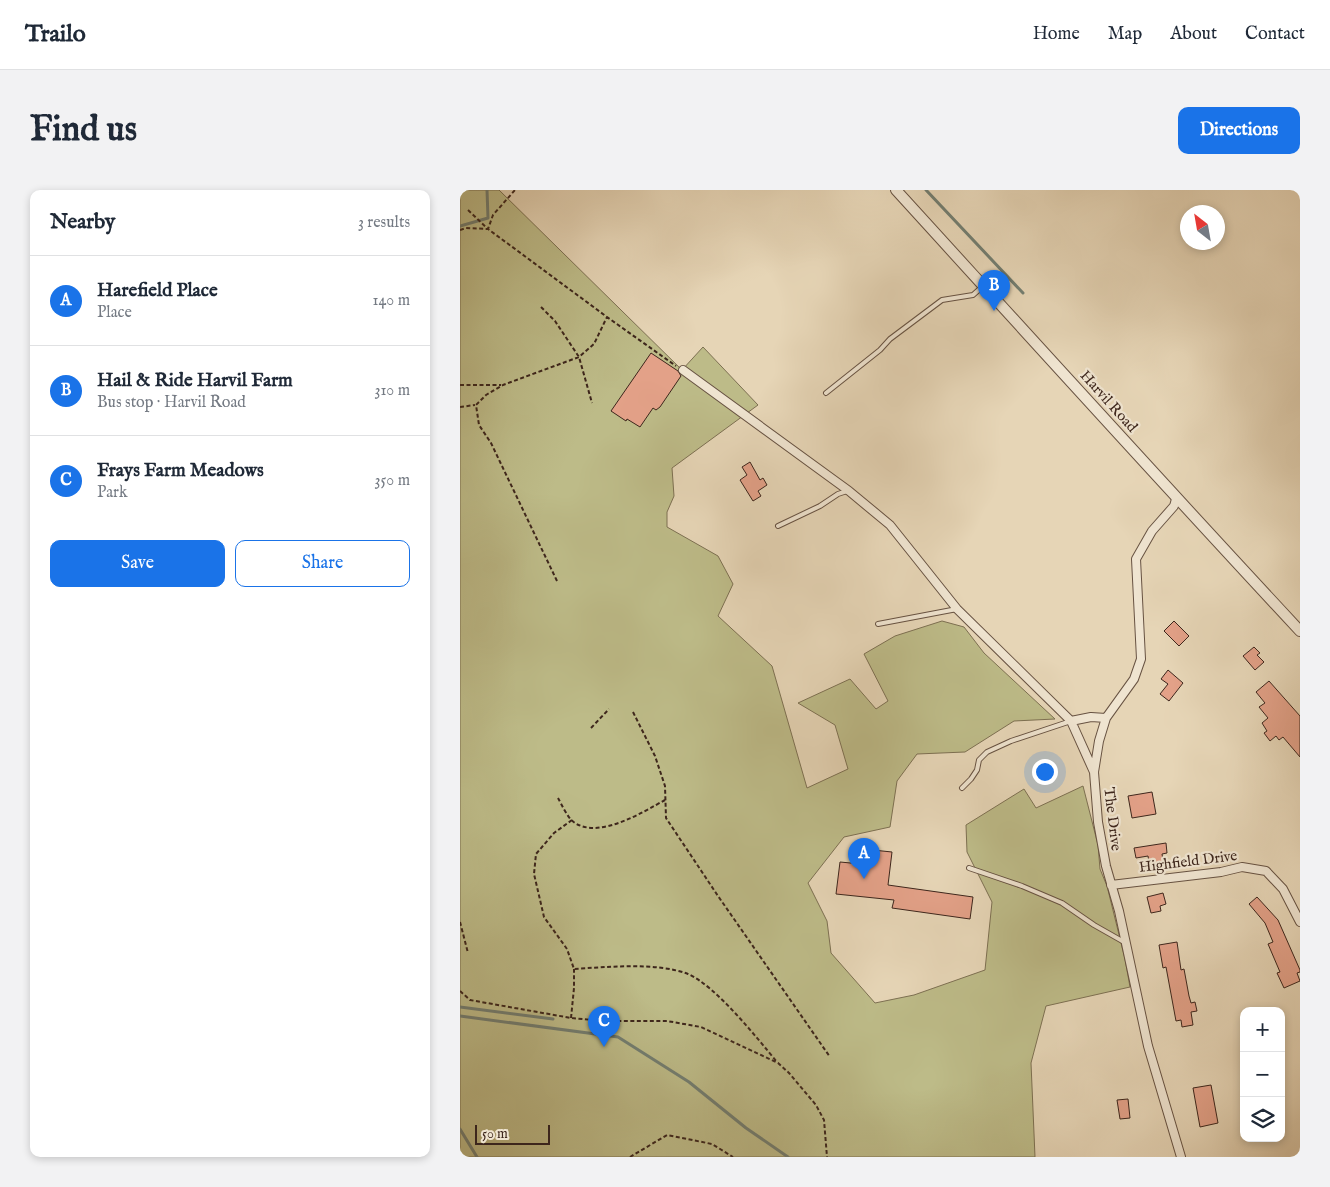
<!DOCTYPE html>
<meta charset="utf-8">
<style>
body{margin:0;font-family:"IM FELL English",serif;background:#f2f2f3;color:#1f2937}
.controls{position:absolute;right:15px;bottom:15px;display:grid;overflow:hidden;border-radius:10px;box-shadow:0 2px 8px #0003}
.controls button{width:45px;height:45px;display:grid;place-items:center;padding:0;border:0;border-bottom:1px solid #e0e1e3;background:#fff;color:#1f2937;font:25px sans-serif}
.compass{position:absolute;left:720px;top:15px;width:45px;height:45px;border-radius:50%;background:#fff;box-shadow:0 2px 8px #0003;rotate:329deg}
.scale{position:absolute;left:15px;bottom:12px;width:75px;box-sizing:border-box;padding-left:5px;border:2px solid #3d261c;border-top:0;font-size:14px;line-height:18px;white-space:nowrap;color:#3d261c;-webkit-text-stroke:4px #efe4d0;paint-order:stroke}
.you{position:absolute;left:584px;top:581px;width:18px;height:18px;margin:-12px;border:4px solid #fff;border-radius:50%;background:#1a73e8;box-shadow:0 0 0 8px #1a73e833}
.badge{display:grid;place-items:center;width:32px;height:32px;border-radius:50%;background:#1a73e8;color:#fff;font-size:16px;font-weight:700}
.pin{position:absolute;translate:-50% -41px;filter:drop-shadow(0 1px 2px #0008)}
.pin::after{content:'';position:absolute;top:26px;width:18px;height:15px;background:inherit;clip-path:polygon(0 0,100% 0,50% 100%)}
.list{margin:0;padding:0;list-style:none}
h2{display:flex;justify-content:space-between;align-items:center;height:65px;margin:0;padding:0 20px;font-size:21px}
h2 small{font-size:16px;font-weight:400;color:#747a83}
.list li{display:grid;grid-template-columns:32px 1fr auto;gap:15px;align-items:center;box-sizing:border-box;height:90px;padding:0 20px;border-top:1px solid #e0e1e3}
.list b{display:block;font-size:19px;white-space:nowrap}
.list p{margin:0;font-size:16px;white-space:nowrap;color:#747a83}
.list em{font-size:16px;font-style:normal;color:#747a83}
.actions{display:flex;gap:10px;padding:15px 20px}
.actions a{flex:1;padding:11px 0;border:1px solid #1a73e8;border-radius:10px;text-align:center;font-size:18px;color:#1a73e8}
.actions .main{background:#1a73e8;color:#fff}
.icon{flex:none;width:28px;height:28px;fill:none;stroke:currentColor;stroke-width:2;stroke-linecap:round;stroke-linejoin:round}
.map{position:relative;flex:none;width:840px;height:967px;overflow:hidden;border-radius:10px}
header{display:flex;align-items:center;gap:30px;box-sizing:border-box;height:70px;padding:0 25px;background:#fff;border-bottom:1px solid #e0e1e3}
header strong{font-size:24px}
nav{display:flex;gap:28px;margin-inline-start:auto;font-size:18px}
.intro{display:flex;align-items:center;justify-content:space-between;box-sizing:border-box;height:120px;padding:0 30px}
h1{margin:0;font-size:35px}
.button{padding:12px 22px;border-radius:10px;background:#1a73e8;color:#fff;font-size:18px;font-weight:700}
main{display:flex;gap:30px;padding:0 30px}
aside{flex:1;background:#fff;border-radius:10px;box-shadow:0 2px 8px #0003}
.map>svg:first-child{display:block}
.green{fill:#bdbb88;stroke:#7d7052}
.lines{fill:none;stroke-linecap:round;stroke-linejoin:round}
.stream{stroke:#737e71;stroke-width:3}
.building{fill:#e3a188;stroke:#3d261c}
.service-casing{stroke:#675242;stroke-width:6}
.minor-casing{stroke:#675242;stroke-width:10}
.tertiary-casing{stroke:#675242;stroke-width:12}
.path{stroke:#3d261c;stroke-width:2;stroke-dasharray:4 2.5;stroke-linecap:butt}
.service{stroke:#efe4d0;stroke-width:4}
.minor{stroke:#efe4d0;stroke-width:8}
.tertiary{stroke:#efe4d0;stroke-width:10}
.labels{text-anchor:middle;stroke-width:4.5;stroke-linejoin:round;paint-order:stroke}
.street-label{font-size:15px;fill:#3d261c;stroke:#efe4d0}
</style>
<header>
<strong>Trailo</strong>
<nav><a>Home</a><a>Map</a><a>About</a><a>Contact</a></nav>
</header>
<div class="intro"><h1>Find us</h1><a class="button">Directions</a></div>
<main>
<aside>
<h2>Nearby<small>3 results</small></h2>
<ul class="list">
<li><span class="badge">A</span><div><b>Harefield Place</b><p>Place</p></div><em>140 m</em></li>
<li><span class="badge">B</span><div><b>Hail &amp; Ride Harvil Farm</b><p>Bus stop · Harvil Road</p></div><em>310 m</em></li>
<li><span class="badge">C</span><div><b>Frays Farm Meadows</b><p>Park</p></div><em>350 m</em></li>
</ul>
<div class="actions"><a class="main">Save</a><a>Share</a></div>
</aside>
<div class="map">
<svg width="840" height="967" viewBox="0 0 840 967">
<rect width="100%" height="100%" fill="#e6d5b6"/>
<filter id="stains"><feTurbulence type="fractalNoise" baseFrequency=".004" numOctaves="4"/><feColorMatrix values="0 0 0 0 .2 0 0 0 0 .09 0 0 0 0 .02 0 0 0 .5 -.17"/></filter>
<radialGradient id="worn" r=".72"><stop offset=".6" stop-color="#630" stop-opacity="0"/><stop offset="1" stop-color="#630" stop-opacity=".3"/></radialGradient>
<!-- green -->
<path class="green" d="M0,0h39l183,180 21,-23 55,58 -86,63 2,28 -7,16v15l51,29 15,28 -15,32 54,50 35,122 41,-19 -13,-44 -37,-22 52,-24 26,30 12,-8 -24,-47 31,-18 47,-15 22,6 20,26 71,66 -41,2 -49,31 -48,2 -20,27 -7,46 -46,10 -36,46 19,38 4,32 44,50 39,-8 71,-25 7,-68 -25,-50 -1,-27 58,-36 12,19 47,-22 15,59 2,24 7,17 18,73 5,28 -84,19 -15,57 4,94h-575z"/>
<g class="lines">
<!-- stream -->
<path class="stream" d="M466,0l97,103
M0,36l28,-8 -1,-28
M0,817l93,12
M0,826l158,21 71,45 57,46 42,29
M0,939l17,28"/>
</g>
<!-- building -->
<path class="building" d="M191,163l27,18 3,5 -21,31 -4,3 -3,-2 -13,19 -13,-8 -1,2 -15,-10z
M290,272l10,18 3,-2 4,7 -9,6 3,5 -8,5 -13,-21 7,-5 -5,-8z
M714,431l15,15 -10,10 -15,-15z
M794,457l6,6 -3,2 7,7 -9,8 -12,-14z
M708,480l15,13 -14,18 -9,-7 8,-10 -7,-5z
M809,491l31,35v41l-17,-20 -4,3 -3,-4 -6,5 -6,-8 3,-2 -5,-8 6,-5 -9,-11 6,-4 -9,-11z
M692,602l4,22 -24,4 -4,-22z
M706,653l1,10 -5,1 2,12 -14,2 -2,-12 -12,2 -2,-10z
M403,659l29,3 -4,33 85,12 -3,22 -78,-11 2,-8 -58,-6 4,-32 21,2z
M703,703l3,11 -6,2 1,5 -10,2 -4,-16z
M797,707l21,23 22,50v2l-3,1 3,8 -16,7 -7,-15 3,-1 -12,-28 5,-2 -8,-19 -16,-19z
M717,752l4,28 3,-1 5,27 2,7 4,-1 2,9 -6,1 2,13 -11,2 -1,-7 -5,1 -10,-54 -3,1 -4,-23z
M751,895l7,38 -18,4 -7,-39z
M668,909l2,19 -10,1 -3,-19z"/>
<g class="lines">
<defs>
<path id="service" d="M366,203l54,-43 10,-11 52,-39 31,-5 9,-8
M318,336l42,-20 18,-12 9,-3
M418,434l79,-15
M502,598l9,-9 6,-9 2,-10 8,-8 24,-11 60,-20
M509,678l53,18 40,17 32,22 30,17"/>
<path id="minor" d="M223,180l166,121 41,34 67,84 114,112 23,51
M716,309l-2,7 -22,25 -16,28 5,100 -7,20 -28,39 -7,23 -5,31 4,50 8,44 13,45 29,135 33,111
M611,531l20,-4 15,1
M651,695l110,-13 21,-5 24,4 17,18 17,33"/>
<path id="tertiary" d="M436,0c134,147 268,295 404,441"/>
</defs>
<!-- service casing -->
<use href="#service" class="service-casing"/>
<!-- minor casing -->
<use href="#minor" class="minor-casing"/>
<!-- tertiary casing -->
<use href="#tertiary" class="tertiary-casing"/>
<!-- path -->
<path class="path" d="M8,20l20,19 5,-14 22,-25
M0,40l6,-2 22,1 119,88 69,49
M81,117l14,14 24,36 13,46
M0,195h41
M0,217l15,-2
M97,391l-66,-138 -12,-18 -3,-20 10,-10 17,-10 76,-28 15,-13 13,-27
M173,522l22,44 10,30 1,32 52,78 112,161
M131,538l18,-19
M98,608c4,7 10,21 17,25 25,16 68,-11 90,-23
M112,630l-18,13 -18,21 -2,20 10,43 23,32 7,20c33,-2 83,-7 114,5 28,12 69,64 89,88
M0,732l8,31
M0,801l10,9 101,18 33,3h63l34,6 77,36 11,10 27,32 8,15 3,37
M111,828l3,-30v-19
M170,967l37,-22 45,9 21,13"/>
<!-- service -->
<use href="#service" class="service"/>
<!-- minor -->
<use href="#minor" class="minor"/>
<!-- tertiary -->
<use href="#tertiary" class="tertiary"/>
</g>
<g class="labels">
<!-- street labels -->
<g class="street-label">
<text transform="translate(649 211) rotate(48)" y="5">Harvil Road</text>
<text transform="translate(653 629) rotate(83)" y="5">The Drive</text>
<text transform="translate(728 671) rotate(-7)" y="5">Highfield Drive</text>
</g>
</g>
<rect width="100%" height="100%" filter="url(#stains)"/>
<rect width="100%" height="100%" fill="url(#worn)"/>
</svg>
<div class="controls">
<button>+</button>
<button>−</button>
<button><svg class="icon" aria-label="layers" viewBox="0 0 24 24"><path d="M12 4l9 5-9 5-9-5zM3 14l9 5 9-5"/></svg></button>
</div>
<svg class="compass" viewBox="-18 -18 36 36"><path d="M0-13l5 13h-10z" fill="#e53935"/><path d="M0 13l5-13h-10z" fill="#747a83"/></svg>
<div class="scale">50 m</div>
<div class="you"></div>
<div class="pin badge" style="left:404px;top:689px">A</div>
<div class="pin badge" style="left:534px;top:121px">B</div>
<div class="pin badge" style="left:144px;top:857px">C</div>
</div>
</main>
